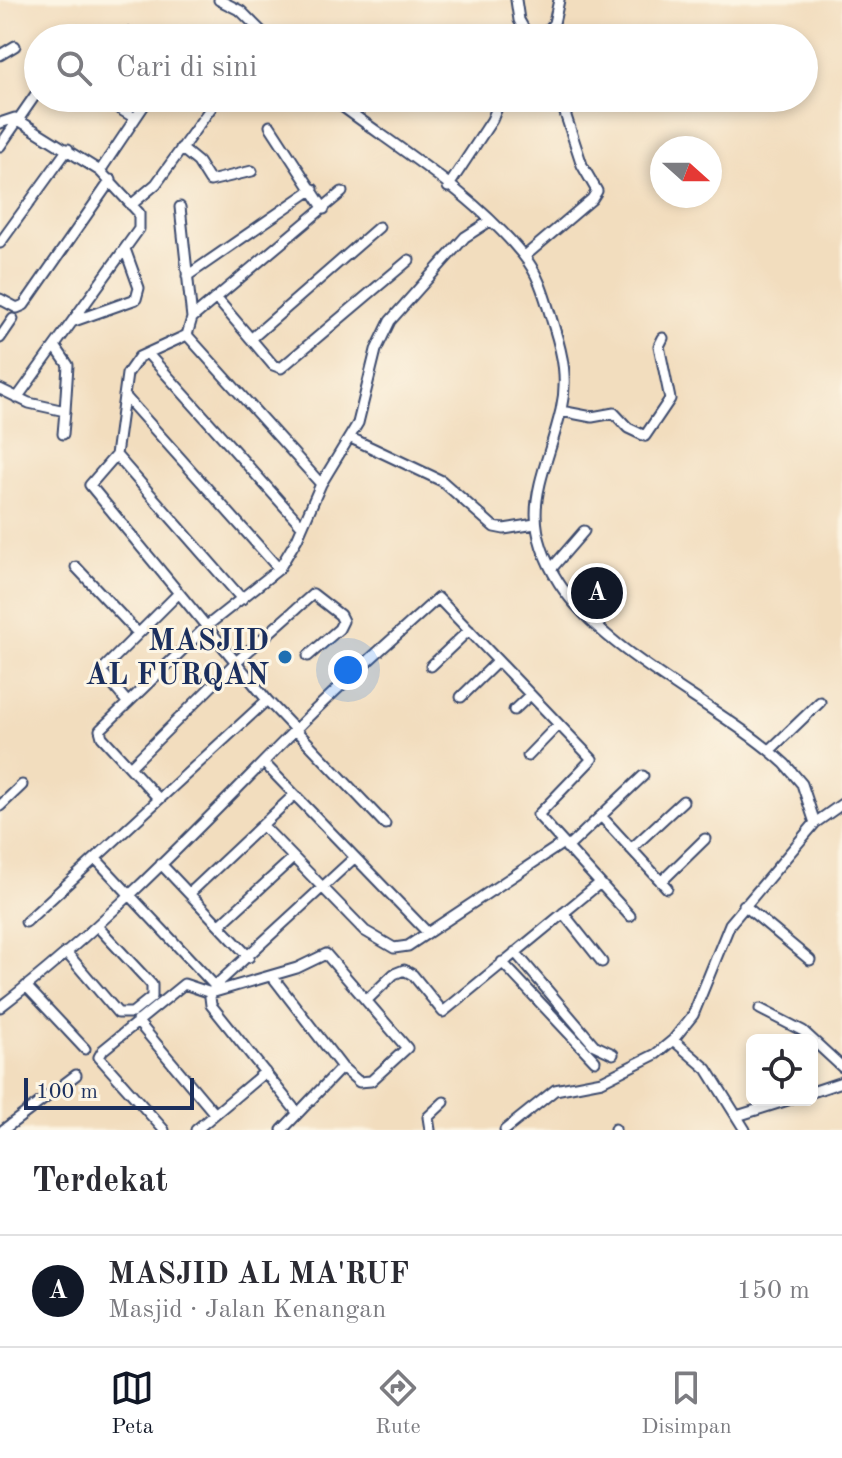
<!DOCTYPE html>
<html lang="id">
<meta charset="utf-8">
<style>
body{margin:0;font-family:"Old Standard TT",serif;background:#f2f2f3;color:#2b2b33}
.controls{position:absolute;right:24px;bottom:24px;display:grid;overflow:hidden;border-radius:12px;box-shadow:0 4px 12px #0003}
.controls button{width:72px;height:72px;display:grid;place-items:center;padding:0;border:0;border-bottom:2px solid #e1e1e2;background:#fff;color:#2b2b33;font:40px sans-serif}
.compass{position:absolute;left:650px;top:136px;width:72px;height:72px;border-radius:50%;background:#fff;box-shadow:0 4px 12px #0003;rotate:111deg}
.scale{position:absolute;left:24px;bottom:20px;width:170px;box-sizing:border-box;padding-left:8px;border:4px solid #1b2f5e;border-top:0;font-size:22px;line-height:28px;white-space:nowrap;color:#1b2f5e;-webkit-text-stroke:6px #fcf5e5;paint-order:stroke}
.you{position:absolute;left:348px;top:670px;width:28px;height:28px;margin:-20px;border:6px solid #fff;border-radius:50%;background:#1a73e8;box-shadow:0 0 0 12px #1a73e833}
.badge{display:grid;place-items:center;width:52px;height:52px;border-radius:50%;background:#111827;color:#fff;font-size:26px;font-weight:700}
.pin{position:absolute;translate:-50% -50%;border:4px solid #fff;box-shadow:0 2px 8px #0006}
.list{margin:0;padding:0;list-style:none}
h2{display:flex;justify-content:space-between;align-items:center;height:104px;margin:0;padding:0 32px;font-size:34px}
h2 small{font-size:26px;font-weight:400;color:#7c7c81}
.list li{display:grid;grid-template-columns:52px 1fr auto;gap:24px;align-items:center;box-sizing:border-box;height:112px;padding:0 32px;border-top:2px solid #e1e1e2}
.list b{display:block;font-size:30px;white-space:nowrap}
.list p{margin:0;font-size:26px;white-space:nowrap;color:#7c7c81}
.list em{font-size:26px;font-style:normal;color:#7c7c81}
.icon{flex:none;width:44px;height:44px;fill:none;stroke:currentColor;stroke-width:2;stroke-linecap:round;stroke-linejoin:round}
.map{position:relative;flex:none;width:842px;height:1130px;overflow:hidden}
.search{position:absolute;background:#fff;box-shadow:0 4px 12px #0003;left:24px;right:24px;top:24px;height:88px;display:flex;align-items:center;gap:20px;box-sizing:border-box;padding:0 28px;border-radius:44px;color:#7c7c81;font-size:30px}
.sheet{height:216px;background:#fff}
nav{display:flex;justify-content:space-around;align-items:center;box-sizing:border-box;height:112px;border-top:2px solid #e1e1e2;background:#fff;font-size:22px;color:#7c7c81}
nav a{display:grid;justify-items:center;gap:4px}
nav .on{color:#111827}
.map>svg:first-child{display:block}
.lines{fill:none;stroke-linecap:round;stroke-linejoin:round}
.street-casing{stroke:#3b496c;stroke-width:13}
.street{stroke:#fff;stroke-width:9}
.poi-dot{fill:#1f6fb2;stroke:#fcf5e5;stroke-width:3}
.labels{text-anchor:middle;stroke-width:6;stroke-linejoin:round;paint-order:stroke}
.poi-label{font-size:30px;font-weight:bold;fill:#1b2f5e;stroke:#fcf5e5;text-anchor:end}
</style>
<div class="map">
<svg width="842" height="1130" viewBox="0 0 842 1130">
<rect width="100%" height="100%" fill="#fcf5e5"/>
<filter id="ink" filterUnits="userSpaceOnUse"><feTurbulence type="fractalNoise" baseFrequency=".0125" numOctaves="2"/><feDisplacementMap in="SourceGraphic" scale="16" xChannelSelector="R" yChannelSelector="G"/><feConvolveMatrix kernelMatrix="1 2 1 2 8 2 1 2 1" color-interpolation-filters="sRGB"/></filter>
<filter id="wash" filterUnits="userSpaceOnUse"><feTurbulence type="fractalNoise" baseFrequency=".006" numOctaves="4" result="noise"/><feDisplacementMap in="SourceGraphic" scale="32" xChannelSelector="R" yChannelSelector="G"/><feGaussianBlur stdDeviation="1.8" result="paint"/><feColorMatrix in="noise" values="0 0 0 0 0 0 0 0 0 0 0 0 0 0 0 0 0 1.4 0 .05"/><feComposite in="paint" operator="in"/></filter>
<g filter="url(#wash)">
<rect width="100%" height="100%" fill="#f2ddbe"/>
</g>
<g filter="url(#ink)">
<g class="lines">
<defs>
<path id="street" d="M219,0l22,11 27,27
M516,0l3,20 10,18
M125,38l4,-5
M192,38l6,-3 12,3
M542,38l12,-15 5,-23
M0,55l15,-9
M101,98l34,20
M331,98c63,48 141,94 192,157 17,20 23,47 31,72 9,29 14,52 7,83 -16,69 -46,103 -2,173 46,72 162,122 226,181l17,20 13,39
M0,123l15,-5 85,53 39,42v16l-122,169
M270,126l54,83
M0,146l38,-55
M181,148l17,14 12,19 42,-10
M100,171l49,-73
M448,187l44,-67 9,-22
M342,192l-150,126 -5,17 -48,22 -12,17 -11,81 -26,30 177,215 118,124
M131,205l25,-21 62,-86
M180,207l12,111
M0,243l68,-94
M525,256l67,-57 5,-8 -15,-26 -22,-67
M187,276l126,-87
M0,299l17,9 7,-3 87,-125
M217,299l56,66 8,3 128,-108
M74,321l62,-22 3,-11 -14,-39
M187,335l134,149
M0,338l13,-19
M252,338l127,-111
M148,354l153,171
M0,389l29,14 36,8 3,-46 -13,-19
M124,395l155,174 -71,56 -108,105 2,7 57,62
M561,411l31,6 22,-4 14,15 17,8 25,-37 -11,-53 4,-8
M63,434l2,-23
M351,438l91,43 52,46 10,2 31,-5
M116,455l126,144
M76,567l61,65
M552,568l32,-37
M279,569l18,-30 24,-55 37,-61 18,-73 14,-29 75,-84 25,-16
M431,666l38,-36
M461,697l37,-36
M128,703l-27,-32 77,-77
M514,710l16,-15
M770,750l50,-48
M528,756l30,-31
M265,764l162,168
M130,767l106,-105 77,-68 27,21 3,6 -4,8 -31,27
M0,806l22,-21
M601,816l66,72
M263,826l102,105 29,17 14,-2 155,-103
M567,848l76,-72
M631,849l52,-48
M96,859l119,127
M161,864l88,93
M661,882l44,-43
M190,893l104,-98
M744,905l66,55
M563,913l39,49
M26,922l241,-222
M220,925l73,-67
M66,952l52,61h14l20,-16v-12l-55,-59
M515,952l79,93 19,9
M502,962l93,99
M26,986l59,63
M367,1000l27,-26 10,-4 9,5 30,37 157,-129
M0,1007c108,-83 201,-182 296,-278 45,-46 95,-88 142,-131l154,161 -54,56 92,101
M760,1009l43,22 39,36
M137,1021l78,93
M673,1040l34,29 38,61
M812,1092l30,-10
M296,1111l-85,-106 -1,-8 5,-11 138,-127
M737,1116l51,-16
M3,1130l73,-55
M164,1130l-65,-73 4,-7 81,-66 27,9 86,-25 29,-14 81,94 -36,33 -12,1 -17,-15 -70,-91
M196,1130l69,-58
M282,1130l60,-63
M430,1130l-2,-13 16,-15
M505,1130l50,-40 47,-9 54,-27 17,-14 20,-25 37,-91 85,-101 27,-19
M615,1130v-1"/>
</defs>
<!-- street casing -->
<use href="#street" class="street-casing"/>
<!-- street -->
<use href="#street" class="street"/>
</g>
</g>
<!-- markers -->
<circle class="poi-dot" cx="285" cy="657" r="8"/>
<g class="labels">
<!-- poi labels -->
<g class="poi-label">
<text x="269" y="650">MASJID<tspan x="269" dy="34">AL FURQAN</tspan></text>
</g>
</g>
</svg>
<div class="controls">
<button><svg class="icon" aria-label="locate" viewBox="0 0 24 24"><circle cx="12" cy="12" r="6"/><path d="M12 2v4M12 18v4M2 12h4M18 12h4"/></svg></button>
</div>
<svg class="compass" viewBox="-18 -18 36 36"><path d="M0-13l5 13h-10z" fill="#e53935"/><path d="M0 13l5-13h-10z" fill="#7c7c81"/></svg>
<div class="scale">100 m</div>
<div class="you"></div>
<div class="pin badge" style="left:597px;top:593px">A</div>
<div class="search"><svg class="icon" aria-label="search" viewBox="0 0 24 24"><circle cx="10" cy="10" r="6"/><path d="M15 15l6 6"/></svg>Cari di sini</div>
</div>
<section class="sheet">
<h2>Terdekat<small></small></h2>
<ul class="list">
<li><span class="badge">A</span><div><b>MASJID AL MA'RUF</b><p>Masjid · Jalan Kenangan</p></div><em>150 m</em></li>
</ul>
</section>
<nav>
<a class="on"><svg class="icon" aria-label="map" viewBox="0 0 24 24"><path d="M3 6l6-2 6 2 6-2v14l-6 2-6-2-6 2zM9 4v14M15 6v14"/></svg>Peta</a>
<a><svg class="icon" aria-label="directions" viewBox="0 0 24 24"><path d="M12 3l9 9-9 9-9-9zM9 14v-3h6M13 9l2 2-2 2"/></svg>Rute</a>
<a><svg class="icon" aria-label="saved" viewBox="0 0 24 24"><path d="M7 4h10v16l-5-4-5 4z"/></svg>Disimpan</a>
</nav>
